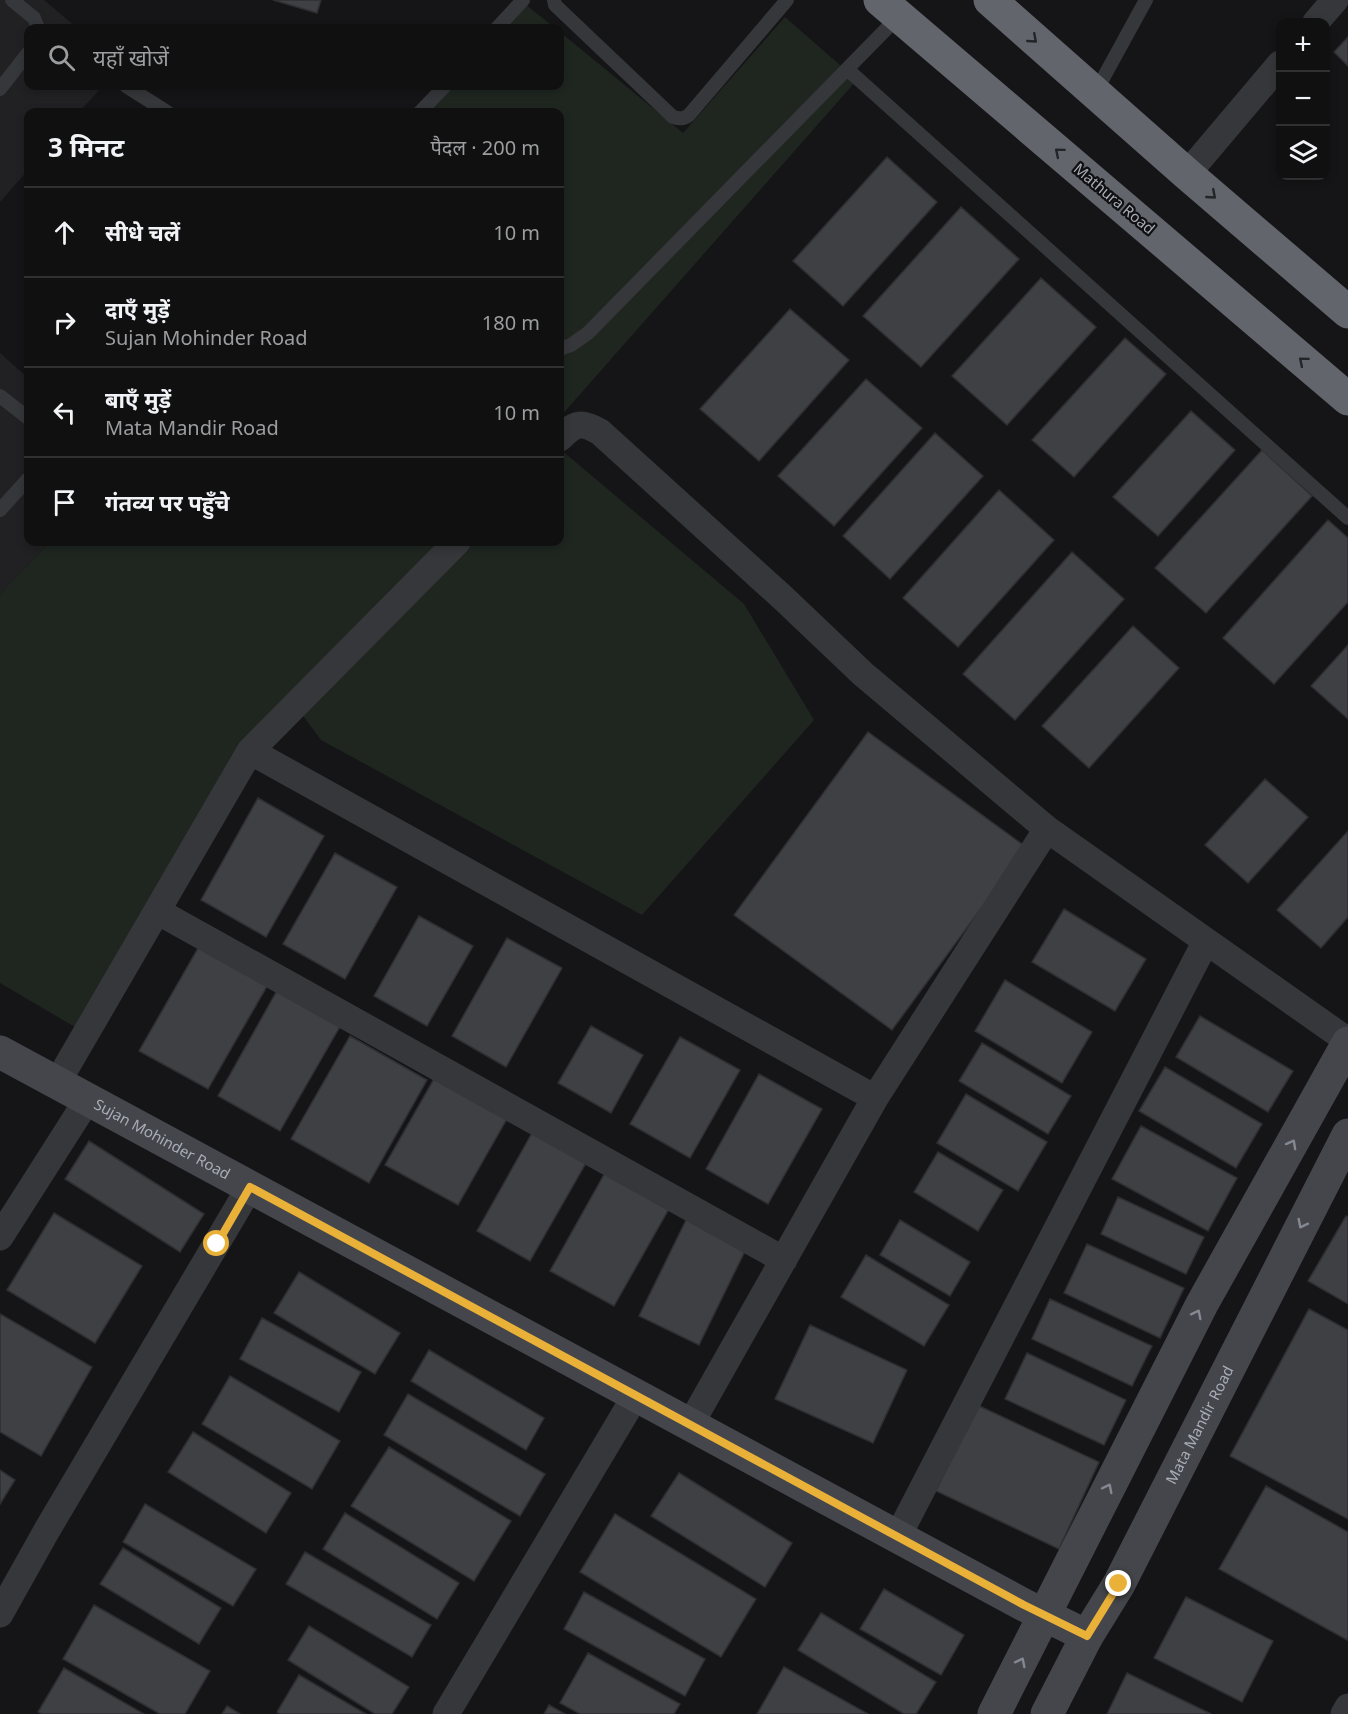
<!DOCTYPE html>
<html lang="hi">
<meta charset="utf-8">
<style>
body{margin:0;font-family:"Noto Sans","Noto Sans Devanagari",sans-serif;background:#1e1e1f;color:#f1f3f6}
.controls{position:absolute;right:18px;top:18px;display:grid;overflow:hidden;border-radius:12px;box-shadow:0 3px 9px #0003}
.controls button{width:54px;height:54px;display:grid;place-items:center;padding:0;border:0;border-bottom:2px solid #303031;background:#101011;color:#f1f3f6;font:30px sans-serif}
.stop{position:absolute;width:18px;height:18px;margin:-14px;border:4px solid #eab139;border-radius:50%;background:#fff}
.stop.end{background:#eab139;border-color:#fff;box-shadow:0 2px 6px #0008}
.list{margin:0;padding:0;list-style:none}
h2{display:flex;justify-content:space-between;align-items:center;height:78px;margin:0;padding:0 24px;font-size:26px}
h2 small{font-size:20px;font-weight:400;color:#9c9d9f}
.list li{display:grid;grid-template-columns:39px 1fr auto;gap:18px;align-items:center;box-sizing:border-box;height:90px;padding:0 24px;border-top:2px solid #303031}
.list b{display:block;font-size:22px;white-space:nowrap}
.list p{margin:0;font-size:20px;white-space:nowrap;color:#9c9d9f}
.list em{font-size:20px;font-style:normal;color:#9c9d9f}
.icon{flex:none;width:33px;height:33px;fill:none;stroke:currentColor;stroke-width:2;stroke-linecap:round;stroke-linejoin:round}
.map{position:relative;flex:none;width:1348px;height:1714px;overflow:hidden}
.search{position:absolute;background:#101011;box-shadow:0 3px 9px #0003;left:24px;top:24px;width:540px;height:66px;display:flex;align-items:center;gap:15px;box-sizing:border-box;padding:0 21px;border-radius:12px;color:#9c9d9f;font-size:22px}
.panel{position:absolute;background:#101011;box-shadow:0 3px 9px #0003;left:24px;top:108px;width:540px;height:438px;border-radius:12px}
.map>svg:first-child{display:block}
.built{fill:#212124}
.green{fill:#1f2620}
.building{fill:#3f4044;stroke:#2f2f33;stroke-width:1.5}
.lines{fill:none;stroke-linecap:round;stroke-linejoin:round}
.lane{stroke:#36373b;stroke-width:14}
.street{stroke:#36373b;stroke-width:27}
.secondary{stroke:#44464b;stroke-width:33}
.highway{stroke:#62656c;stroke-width:33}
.oneway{stroke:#242528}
.oneway2{stroke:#848891}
.route{stroke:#eab139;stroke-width:8}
.labels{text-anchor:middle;stroke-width:4.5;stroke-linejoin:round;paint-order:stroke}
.street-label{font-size:15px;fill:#a7acb6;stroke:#101012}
</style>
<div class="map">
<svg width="1348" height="1714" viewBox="0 0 1348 1714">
<rect width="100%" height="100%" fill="#151517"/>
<!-- built -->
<path class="built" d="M0,0h44l33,28h-49v58h75l-24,26h-51v58l-28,32z
M0,353l28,25v164h22l-50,52z"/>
<!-- green -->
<path class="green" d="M520,0l35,28h-61z
M785,17l72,63 -297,337v-305h-135l22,-26h113v-54l123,101z
M560,449l184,155 70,116 -172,195 -321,-175 -23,-31 -49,54 -157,274 -92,-54v-389l50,-52h510z"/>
<!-- building -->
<path class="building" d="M273,0h48l-4,13z
M1348,37v29l-14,-14z
M887,157l50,45 -94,104 -50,-45z
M961,207l58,52 -98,108 -58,-51z
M1041,278l55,49 -89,98 -55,-49z
M790,309l59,51 -90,101 -59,-52z
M1125,338l41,36 -92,103 -42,-37z
M866,379l56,49 -88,98 -56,-50z
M1191,411l44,39 -77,86 -45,-39z
M935,433l48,43 -93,103 -47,-43z
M1262,450l50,46 -106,117 -51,-45z
M999,490l55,50 -96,107 -55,-49z
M1328,520l20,18v64l-74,82 -51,-46z
M1072,552l52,47 -109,121 -52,-46z
M1133,626l46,42 -90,100 -47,-42z
M1348,645v74l-37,-33z
M868,732l158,115 -134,183 -158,-115z
M1265,779l43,38 -60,66 -43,-38z
M258,798l66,38 -58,101 -65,-37z
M1348,831v86l-27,31 -44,-38z
M335,853l62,34 -52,92 -62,-35z
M1064,909l82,50 -31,52 -83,-49z
M419,916l54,30 -46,80 -53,-30z
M507,938l55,30 -56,99 -54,-31z
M201,943l69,38 -62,108 -69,-38z
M1005,980l87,52 -30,51 -87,-52z
M279,987l63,36 -62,108 -62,-35z
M1200,1016l93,55 -25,41 -92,-55z
M591,1026l52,29 -32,58 -53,-30z
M350,1036l77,44 -58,103 -78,-44z
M680,1037l60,33 -50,88 -60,-34z
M982,1043l89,53 -23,38 -89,-53z
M1165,1067l97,57 -26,44 -97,-57z
M439,1070l73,40 -54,95 -73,-40z
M759,1074l63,35 -54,95 -62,-35z
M966,1094l81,48 -29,49 -81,-48z
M1141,1126l96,52 -29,53 -96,-52z
M532,1133l54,30 -56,98 -53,-30z
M89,1141l115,73 -24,38 -115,-73z
M938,1152l65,38 -25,41 -64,-39z
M606,1171l64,36 -56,99 -64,-35z
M1118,1197l86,40 -18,37 -85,-40z
M54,1213l88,53 -47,77 -88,-53z
M688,1216l60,29 -49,100 -60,-29z
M1346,1216l2,1v87l-40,-23z
M900,1220l70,42 -20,34 -70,-41z
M1087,1244l97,44 -24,50 -96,-45z
M866,1255l83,50 -25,41 -83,-49z
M299,1272l101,61 -25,41 -101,-61z
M1050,1299l102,47 -20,40 -100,-47z
M1309,1309l39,21v189l-118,-63z
M0,1314l92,53 -51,89 -41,-24z
M262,1318l99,54 -22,40 -99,-53z
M810,1325l97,45 -34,73 -98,-44z
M429,1350l115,68 -18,32 -115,-69z
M1027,1353l99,47 -22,45 -99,-46z
M230,1376l110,65 -28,48 -110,-65z
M408,1394l137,80 -25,42 -136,-81z
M977,1405l122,57 -40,87 -123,-58z
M193,1432l98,61 -25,40 -98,-61z
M389,1447l122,74 -37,60 -123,-75z
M0,1470l15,10 -15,24z
M679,1473l113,70 -27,44 -114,-71z
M1266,1486l82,46v105l-1,3 -128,-71z
M145,1504l111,65 -23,37 -110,-64z
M345,1513l114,70 -22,36 -114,-70z
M615,1514l141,85 -35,58 -141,-85z
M123,1548l98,60 -22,36 -99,-60z
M305,1552l126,73 -19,32 -126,-73z
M884,1589l80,46 -23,40 -81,-46z
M584,1592l121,67 -20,37 -121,-67z
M1186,1597l87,44 -31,61 -88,-44z
M94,1605l116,66 -25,43h-25l-97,-55z
M821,1613l115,69 -20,32h-12l-106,-64z
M309,1626l100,61 -17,27h-17l-87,-54z
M588,1653l92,51 -6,10h-94l-20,-11z
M784,1667l84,47h-111z
M64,1668l80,46h-102l-4,-2z
M1127,1673l84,41h-104z
M299,1675l67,39h-86l-3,-2z
M549,1705l16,9h-21z
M227,1706l13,8h-18z"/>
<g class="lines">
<!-- lane -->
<path class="lane" d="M12,0l22,18 4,10
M554,0l1,5 118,112c7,2 11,2 16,-2l98,-115
M497,28l26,-28
M847,69l501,449
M126,86l41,26
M0,89l28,-36
M1095,93l51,-93
M420,112l25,-26
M560,349l11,-4 17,-12 311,-317
M0,396l28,22
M0,510l28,-31"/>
<!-- street -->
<path class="street" d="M1316,22l19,-22
M1187,174l93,-110
M560,438c15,-15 21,-17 40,-6l182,165 81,77 184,155 301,212
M250,751l625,347
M157,911l627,349
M57,1083l193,-332 207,-209
M0,1237l88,-138
M690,1425l185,-327 172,-269
M898,1536l308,-595
M0,1614l47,-84 203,-343
M446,1714l190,-319
M1344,1714l4,-7"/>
<!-- secondary -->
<g class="secondary">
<path id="s1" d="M0,1052l1024,553 63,31"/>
<path d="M994,1714l208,-410 146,-261"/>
<path id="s2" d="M1047,1714l40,-78 32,-52 229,-449"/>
</g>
<!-- highway -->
<path class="highway" d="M880,0l468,399
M990,0l197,174 161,138"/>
</g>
<!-- one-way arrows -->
<defs><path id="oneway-chevron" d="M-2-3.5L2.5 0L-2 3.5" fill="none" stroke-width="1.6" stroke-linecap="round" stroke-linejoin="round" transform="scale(1.5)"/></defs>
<g class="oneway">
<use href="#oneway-chevron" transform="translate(1033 39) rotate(41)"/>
<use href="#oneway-chevron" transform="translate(1059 152) rotate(-140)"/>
<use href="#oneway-chevron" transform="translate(1212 195) rotate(41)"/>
<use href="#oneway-chevron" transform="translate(1303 361) rotate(-140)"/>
</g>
<g class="oneway2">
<use href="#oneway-chevron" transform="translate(1292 1144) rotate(-61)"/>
<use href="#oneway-chevron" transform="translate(1302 1224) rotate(117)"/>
<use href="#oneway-chevron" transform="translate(1197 1314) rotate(-63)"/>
<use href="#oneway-chevron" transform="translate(1108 1488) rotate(-63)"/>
<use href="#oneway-chevron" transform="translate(1021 1662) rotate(-63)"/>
</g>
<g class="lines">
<!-- route -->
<path class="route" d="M217,1244l33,-57 774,418 63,31 32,-52"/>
</g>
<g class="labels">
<!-- street labels -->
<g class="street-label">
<text transform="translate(1114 199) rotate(40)" y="5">Mathura Road</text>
<text dy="5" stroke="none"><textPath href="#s1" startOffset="184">Sujan Mohinder Road</textPath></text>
<text dy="5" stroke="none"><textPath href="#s2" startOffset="327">Mata Mandir Road</textPath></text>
</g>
</g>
</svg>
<div class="controls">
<button>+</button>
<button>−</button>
<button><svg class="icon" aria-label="layers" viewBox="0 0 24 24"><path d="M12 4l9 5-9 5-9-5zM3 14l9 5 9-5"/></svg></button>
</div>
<div class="stop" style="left:217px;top:1244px"></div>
<div class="stop end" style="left:1119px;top:1584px"></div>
<div class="search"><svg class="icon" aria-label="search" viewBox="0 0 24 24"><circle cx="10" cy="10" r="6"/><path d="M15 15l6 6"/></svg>यहाँ खोजें</div>
<section class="panel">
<h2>3 मिनट<small>पैदल · 200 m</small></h2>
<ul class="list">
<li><svg class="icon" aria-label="ahead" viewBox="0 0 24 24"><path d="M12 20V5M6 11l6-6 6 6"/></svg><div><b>सीधे चलें</b></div><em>10 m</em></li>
<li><svg class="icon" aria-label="right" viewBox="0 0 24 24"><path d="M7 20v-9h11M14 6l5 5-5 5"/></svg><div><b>दाएँ मुड़ें</b><p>Sujan Mohinder Road</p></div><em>180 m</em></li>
<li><svg class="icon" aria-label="left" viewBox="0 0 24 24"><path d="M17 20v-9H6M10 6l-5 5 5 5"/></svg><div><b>बाएँ मुड़ें</b><p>Mata Mandir Road</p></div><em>10 m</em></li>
<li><svg class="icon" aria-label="arrive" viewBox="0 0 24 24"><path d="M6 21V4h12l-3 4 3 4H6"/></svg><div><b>गंतव्य पर पहुँचे</b></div></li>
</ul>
</section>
</div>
